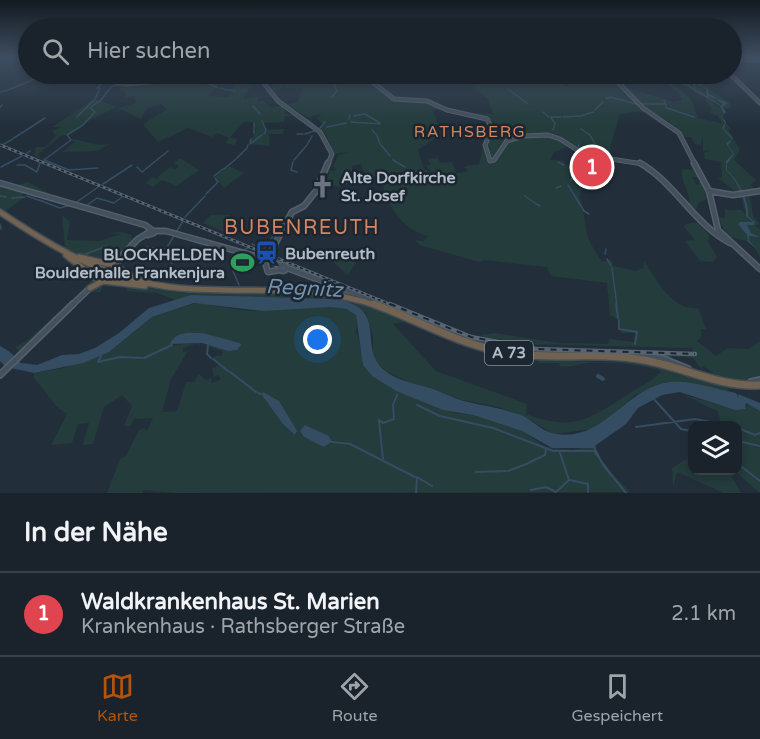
<!DOCTYPE html>
<html lang="de">
<meta charset="utf-8">
<style>
body{margin:0;font-family:"Varela Round",sans-serif;background:#232b34;color:#f1f3f6}
.controls{position:absolute;right:18px;bottom:18px;display:grid;overflow:hidden;border-radius:12px;box-shadow:0 3px 9px #0003}
.controls button{width:54px;height:54px;display:grid;place-items:center;padding:0;border:0;border-bottom:2px solid #384048;background:#1a232c;color:#f1f3f6;font:30px sans-serif}
.you{position:absolute;left:318px;top:340px;width:21px;height:21px;margin:-15px;border:4px solid #fff;border-radius:50%;background:#1a73e8;box-shadow:0 0 0 9px #1a73e833}
.badge{display:grid;place-items:center;width:39px;height:39px;border-radius:50%;background:#b45309;color:#fff;font-size:20px;font-weight:700}
.pin{position:absolute;translate:-50% -50%;border:3px solid #fff;box-shadow:0 2px 6px #0006}
.list{margin:0;padding:0;list-style:none}
h2{display:flex;justify-content:space-between;align-items:center;height:78px;margin:0;padding:0 24px;font-size:26px}
h2 small{font-size:20px;font-weight:400;color:#9fa4a9}
.list li{display:grid;grid-template-columns:39px 1fr auto;gap:18px;align-items:center;box-sizing:border-box;height:84px;padding:0 24px;border-top:2px solid #384048}
.list b{display:block;font-size:22px;white-space:nowrap}
.list p{margin:0;font-size:20px;white-space:nowrap;color:#9fa4a9}
.list em{font-size:20px;font-style:normal;color:#9fa4a9}
.icon{flex:none;width:33px;height:33px;fill:none;stroke:currentColor;stroke-width:2;stroke-linecap:round;stroke-linejoin:round}
.map{position:relative;flex:none;width:760px;height:493px;overflow:hidden}
.search{position:absolute;background:#1a232c;box-shadow:0 3px 9px #0003;left:18px;right:18px;top:18px;height:66px;display:flex;align-items:center;gap:15px;box-sizing:border-box;padding:0 21px;border-radius:33px;color:#9fa4a9;font-size:22px}
.sheet{height:162px;background:#1a232c}
nav{display:flex;justify-content:space-around;align-items:center;box-sizing:border-box;height:84px;border-top:2px solid #384048;background:#1a232c;font-size:16px;color:#9fa4a9}
nav a{display:grid;justify-items:center;gap:3px}
nav .on{color:#b45309}
.map>svg:first-child{display:block}
.medical{fill:#2e2d3c}
.green{fill:#243c3c;fill-rule:evenodd}
.water{fill:#354d62}
.lines{fill:none;stroke-linecap:round;stroke-linejoin:round}
.stream-far1{stroke:#354d62;stroke-width:1.5}
.stream{stroke:#354d62;stroke-width:2}
.canal{stroke:#354d62;stroke-width:4}
.secondary-far2-casing{stroke:#545f69;stroke-width:5}
.secondary-far1-casing{stroke:#545f69;stroke-width:7}
.secondary-casing{stroke:#545f69;stroke-width:8}
.highway-far1-casing{stroke:#414c56;stroke-width:8}
.highway-casing{stroke:#414c56;stroke-width:10}
.secondary-far2{stroke:#43505e;stroke-width:3}
.secondary-far1{stroke:#43505e;stroke-width:4}
.secondary{stroke:#43505e;stroke-width:4.5}
.highway-far1{stroke:#716252;stroke-width:5}
.highway{stroke:#716252;stroke-width:7}
.rail-far1-casing{stroke:#576572;stroke-width:3}
.rail-casing{stroke:#576572;stroke-width:4.5}
.rail-far1{stroke:#1b2630;stroke-width:1.5;stroke-dasharray:3;stroke-linecap:butt}
.rail{stroke:#1b2630;stroke-width:2;stroke-dasharray:6;stroke-linecap:butt}
.secondary-bridge-casing{stroke:#545f69;stroke-width:7;stroke-linecap:butt}
.secondary-bridge{stroke:#43505e;stroke-width:4}
.labels{text-anchor:middle;stroke-width:5;stroke-linejoin:round;paint-order:stroke}
.shield{fill:#1b2630;stroke:#848f9a;stroke-width:1.5}
.shield-label{font-size:15px;font-weight:bold;fill:#b1bcc7}
.far-quarter-label{font-size:16px;letter-spacing:1.5px;fill:#d5845d;stroke:#1b2630}
.poi-label{font-size:16px;font-weight:bold;fill:#b1bcc7;stroke:#1b2630;text-anchor:start}
.quarter-label{font-size:20px;letter-spacing:1.5px;fill:#d5845d;stroke:#1b2630}
.near-water-label{font-size:21px;font-style:italic;fill:#7090ab;stroke:#1b2630}
</style>
<div class="map">
<svg width="760" height="493" viewBox="0 0 760 493">
<rect width="100%" height="100%" fill="#222f3b"/>
<!-- medical -->
<path class="medical" d="M579,154l35,7 -7,4 -4,13 -25,-7z"/>
<!-- green -->
<path class="green" d="M130,74h10l-3,1 2,1 4,-2h32l4,6 13,-3 -5,-3h17l-17,7 15,1 14,-4 5,4 -13,14 21,1 4,-5 -3,-3 4,-1 -3,-2 4,-1 -7,-6 6,-2 7,7 7,-3 5,4 -9,10v4l14,-2v5l5,-2 8,8 12,-3 2,9 9,2h-9l-1,6 -21,1 3,7 18,-1 -1,5h-14l1,12 -21,-2 7,-13 -2,-9h-10l-14,15 7,2 -2,6 -10,-2 4,-5 -12,-5 -5,4 -24,-9 -30,14 -15,-18 24,-15 -6,-5 -15,5 -5,10 -23,-11 18,-5 -1,-7 -10,1v-5l-6,-3 1,-4h10l3,-5 -3,-1 5,-4z
M279,74h83l30,24 12,4 18,-2 19,7 -8,4 5,13 -6,1 2,14 -16,11 6,19 8,4 -7,-8h5l-2,-7 8,1v-3l5,7 11,-1 4,11 10,-1 2,-3 -4,-1 2,-2 13,-2 4,-17 12,-25 -22,-9 20,1 -5,-15 -17,-14 5,-1 -4,-10h87l2,1h-6v2l11,3 -2,6 3,1 3,-5 -2,-1 4,-4 -8,-3h55l-2,4 11,10 46,14 8,-2 -2,-5 -16,-14 -18,-7h3l20,5 23,22 6,17 24,5 -4,-7 -8,-3 2,-4 -7,-9 2,-1 -34,-20 20,3 -2,-8h16l6,13h-3l1,3 20,14v4l-8,1 -14,-12 -1,-8 -5,-1 8,12 14,12 -4,5 11,13 -4,-1 12,21 -6,10 22,20 -5,5 5,6 -18,3 -20,-16 4,-1 -1,-15 -16,-3 -1,-6 7,-3 -8,1v-16l-2,10 -6,-1 -4,-7h-8c-17,-23 -37,-30 -64,-22 -2,17 -10,24 -9,43l-31,-4 -4,23 11,4 -7,16c7,12 4,29 10,43 3,7 9,15 13,22l9,-3 2,7 22,5 9,-3v-7c13,19 28,50 54,47l8,21h-5l1,7 -5,5 19,15 12,-8 21,1 11,-8v36l-14,4 -32,-5v-2l-11,-8 -1,4 -9,-12 -21,-2v3l28,13 -43,-19 38,3 -3,-8 -162,-4 -46,-7 -3,-2 14,-2 63,10 50,1 1,-5 25,3 1,-9h-14l-1,-13 -10,-5 -3,-32 -56,-7 -4,-9 -63,-7 -5,2 -59,-17 -5,-5 9,1 4,-5c-26,-7 -40,-29 -46,-54l-18,-10 -3,-8 -9,2 2,16 -15,5 -19,-3 1,-4h6l3,-10 5,1 1,-3 -3,-1 5,-12 10,-3 -14,2 -8,-19 -7,-8 3,-3 -5,-6 5,-5 -14,5 -21,-14 11,-2 4,-14h-15l-6,-3 2,3 -9,3 -2,-3 3,-12zM569,146l6,7v13l-9,-1 -2,-4 -14,-1 4,-8z
M94,99l23,8 -33,16 -13,11 -10,2 -23,18 2,4 -6,-2 2,-9h9l11,-11 -4,-5 9,-4h-9z
M74,139l24,6 12,-1 -13,7 -35,1 14,-11h-5z
M180,158l19,12 -23,16 -14,-6 -9,7 -8,-4 8,-6 7,3 -3,-3 13,-10 5,2 4,-3 -5,-3z
M229,166l15,7 -20,15 -9,-11z
M682,169l14,1 4,8 -8,-1 5,8h3l-2,-3h5l6,16 -10,5 -3,6 -7,-4c3,-12 -10,-24 -7,-36z
M28,182l31,17 -35,-8 -2,5 6,-1 -24,17 -4,-2v-27l11,4z
M741,195h9l3,21 7,8 -5,2 5,3v28l-7,-13c-19,-10 -23,1 -35,-27l7,1v-8h17l11,13 -13,-1 -2,2 9,11h9l-9,-3 -8,-8 15,1 1,-3 -7,-6 -2,-16 -3,-4 4,14 -3,-1z
M62,215l8,7 -3,18 32,1 23,-7 -14,-1 13,-1 11,3 -1,3 8,-1 -14,14 -15,9 -21,-5 -2,3 -22,-9z
M211,215h19l-4,18 -23,-10z
M697,222l13,14 -2,5 9,16 -5,5 -12,-1 -15,-20 10,-1 -11,-13 2,-3z
M332,249l24,9 2,-4 3,1 -13,20 -21,-18z
M75,265c33,10 62,23 98,27 66,5 174,-11 231,30l-11,2 43,47 91,33 -1,10c49,18 63,5 104,-21 10,-7 24,-12 31,-22 -20,-7 -51,-9 -73,-8 -10,1 -17,5 -28,3l-1,-3h-21l1,-3 99,3 89,25 2,4 -31,-7 -32,-3 -31,13 -27,25 -16,9 -38,5 -34,-19 -21,-8 -41,-8 -26,-11 -21,-5 -24,-11 -10,-9 -4,-10v-16l-7,-24 -13,-9 -22,-5 -52,1 -82,-5 -22,5 -18,-7 -31,-2 1,-4 -24,-1 -3,6h-11l-69,60 -5,-5 13,-7 63,-58z
M196,303c21,2 44,9 66,8 20,-2 82,-12 95,6l-1,15 6,18 1,15 9,11 24,15 59,22 18,2 49,16 24,16 26,3 20,-4 10,17 28,29 -454,1 -33,-3 -1,3h-35l13,-34 6,-3 13,-26 5,-2 3,3 6,-13 -19,1 -3,7h-7l8,-20 -10,-11 -18,12 -11,37 -10,1 6,-22 -11,1 -6,19 -21,2 16,-31 -10,-7 -23,-29v-5l30,-5 45,-16 43,-35zM185,333h18l37,10 -4,7c-20,-2 -41,-10 -63,-4l1,-9zM198,343l25,8 -2,5h-6l-3,3 7,6 -7,4 2,8 4,-2 3,4 -9,4 -1,-5 -5,2 -7,-6 -5,8h-8l-9,29 -15,1 9,-33 17,-28 -5,1v-4zM273,397l24,36 -2,2 -29,-34zM305,425l26,13v5l-7,4 -23,-14z
M679,393l56,17 15,-5 10,6v82l-24,-21 -4,5 9,16h-17l-47,-21 -4,15 -1,-19 19,-12 -2,-5 3,-1v20h46l2,-9 -2,-4v-31l-17,-1 -3,-14c-15,-5 -25,-13 -39,-18z"/>
<!-- water -->
<path class="water" d="M701,74l4,3 -4,9 7,3 1,8 12,9 2,-2 -8,-6 13,5 -6,4 4,5 -4,5 4,5 -2,7 9,9 -5,7 6,9 -7,10v6c10,8 23,32 21,46l7,6 -1,3h-7l4,8 9,4 -11,-1v5c7,6 8,8 11,16l-3,-8 -9,-7 -1,-7 -9,-11 2,-2h13l-7,-6c1,-15 -9,-36 -20,-46v-9l7,-7 -7,-11 6,-4 -10,-11 3,-5 -4,-6 3,-3 -4,-8 -13,-9 -1,-8 -7,-4 4,-9z
M191,295l140,4c61,6 25,47 53,71 13,11 30,13 46,18 11,3 22,10 34,13 19,5 38,7 57,14 11,5 19,15 31,18 48,12 71,-41 112,-50 22,-5 50,6 72,10l3,5 -1,-4 22,9v8l-14,-8 -1,6 -10,1 -55,-18 -18,3 -24,13 -12,16 -30,21 -1,3h-43l-30,-17 -49,-16 -30,-5 -47,-19 -24,-15 -9,-11 -7,-50 -10,-6 -16,-2 -67,4 -69,-8 -42,14 -43,35 -26,11 -49,10 -28,-6 -6,-6v-15l10,6 11,11 16,2 25,-10 17,-1 16,-6 24,-15 30,-25z
M203,333l37,10 1,2 -4,5 -9,1 -26,-8 -32,1c6,-14 20,-11 33,-11z
M263,392l16,9 18,30 -2,4 -12,-11 -21,-29z
M305,425l24,11 3,6 -8,5 -20,-10 -4,-6z"/>
<g class="lines">
<!-- stream-far1 -->
<path class="stream-far1" d="M640,74h4
M693,75l1,7
M106,78l10,-4
M673,80l12,5
M125,82l15,-8
M204,82l14,6
M694,83l1,8
M687,85l20,12
M220,88l4,1
M508,89l20,15
M225,90h4
M230,90l5,1
M0,92c19,-4 31,-14 51,-18
M707,94l8,4
M332,97l5,-6 -3,-6 16,-8
M610,97l26,7
M606,98h4
M95,99l5,-11h-3l6,-6 -7,-3
M664,100l2,7
M100,101l12,-15 7,-1
M641,104h25
M253,106l7,8
M0,107l2,-2
M667,108l27,9
M595,110l8,-8
M543,112l6,5
M365,114l15,9
M354,116l10,-2
M581,116l12,-4
M77,117l17,-17
M551,117h10
M563,117l17,-1
M551,118l4,5 -2,7
M349,119l1,-4
M308,120l6,6
M262,121l4,9 -2,4
M351,122l29,2
M254,123v10
M327,127l19,-4
M320,128l5,-6
M581,129l9,6 4,7
M372,130l4,4
M297,134h6
M305,134l12,-4
M377,135l3,9
M14,138l31,-20
M250,142l1,-3
M595,143l3,6
M250,144l12,-9
M307,145l5,-9
M381,145l9,11
M0,146l13,-7
M578,147l1,-3
M247,148l1,-3
M598,150l7,5
M27,153l3,-2
M237,158l9,-9
M44,160l27,-20 -4,-5 16,-10 12,-13 -5,-4 9,-7
M44,160l25,10 29,-2
M294,160l13,-15
M393,160l12,7
M293,162l-2,8 6,2
M558,162l6,3
M17,165h8l12,7 3,-9
M1,167l21,-11
M137,167l5,5 26,-21
M224,169l12,-10
M575,169l1,-13
M214,176l9,-7
M215,178l3,4
M571,181l3,-10
M103,184l29,-19
M568,185l16,26 5,3
M556,188l5,-2
M206,194l11,-11
M0,196l6,1
M27,196l11,4
M525,196l10,7
M12,198l13,-1
M39,200l21,8 11,-3
M74,204l24,-17
M536,204l4,2
M86,206l11,-8 17,5 8,-6
M0,209l10,6
M185,217l20,-21
M16,220l29,18
M0,224l1,5
M252,244l12,5 12,-17
M147,247l19,2 17,-28
M242,251l6,-3
M605,254l1,-5
M83,255l24,-9
M96,259l13,2
M607,259l4,7
M121,261l-1,4 12,8
M612,268l5,38
M161,271l7,-1 4,-7 -4,-3
M138,275l22,-4
M239,285l-6,-14 7,-17"/>
<!-- stream -->
<path class="stream" d="M616,304l2,14
M619,320v9l18,3 -2,12
M208,345l-1,9 4,4
M101,356l-3,6 22,-5 22,1
M144,358l28,-13
M213,359l15,12
M230,372l26,20
M258,393l3,1
M653,398l28,31 11,2
M417,405l23,11 53,12 60,23h41l19,26
M379,420l4,3 11,-4 -1,-14 4,-10
M379,421l4,38
M636,427l59,-8 36,7
M738,428l17,7 5,-2
M738,441l22,5
M332,442l18,2 65,33
M594,447l9,18 23,28
M530,462l15,-7 1,-7
M742,467l18,14
M508,471l21,-8
M476,472l30,-1
M570,480l18,4v8
M531,490l15,-3 10,5 13,-12 -9,-27
M416,493l1,-16 15,9"/>
<!-- canal -->
<path class="canal" d="M598,376l5,3"/>
<defs>
<path id="secondary-far2" d="M732,60h28
M56,74l-1,2 28,-1 43,9 114,-10
M243,74l16,3 19,24 42,31 12,22 -4,10
M362,74l32,25 33,2 20,9 40,9 5,9 -7,17 5,16 4,-1 13,-19 17,-5 24,-1 12,4 25,16 58,9
M610,74l33,34 36,25 16,31
M730,74l30,29"/>
<path id="secondary-far1" d="M640,163c35,20 54,61 90,80
M694,163l15,28 9,39 42,39
M0,183l145,42 7,5
M709,191l24,4 27,-4
M150,230l4,3 -6,2z
M154,231h12l99,28
M269,260l12,6
M280 268a3 3 0 1 1 6 0a3 3 0 1 1-6 0Z
M287,268l92,34
M108,270l30,-31 10,-6
M280,270l-12,2 -3,-9 27,-51 12,-6 12,-15 12,-28
M71,306l19,-18"/>
<path id="secondary" d="M410,315l43,18
M626,354l35,4 27,11
M0,375l73,-71
M751,382l9,-2"/>
<path id="highway-far1" d="M0,212c55,37 111,70 179,76 67,6 134,-5 199,18
M66,255l32,25
M79,257l29,7 10,-5
M113,265l25,14
M90,288l13,-7 42,5"/>
<path id="highway" d="M374,304c47,17 91,44 142,50 43,5 86,-2 128,6 40,7 74,27 116,25"/>
</defs>
<!-- secondary-far2 casing -->
<use href="#secondary-far2" class="secondary-far2-casing"/>
<!-- secondary-far1 casing -->
<use href="#secondary-far1" class="secondary-far1-casing"/>
<!-- secondary casing -->
<use href="#secondary" class="secondary-casing"/>
<!-- highway-far1 casing -->
<use href="#highway-far1" class="highway-far1-casing"/>
<!-- highway casing -->
<use href="#highway" class="highway-casing"/>
<!-- secondary-far2 -->
<use href="#secondary-far2" class="secondary-far2"/>
<!-- secondary-far1 -->
<use href="#secondary-far1" class="secondary-far1"/>
<!-- secondary -->
<use href="#secondary" class="secondary"/>
<!-- highway-far1 -->
<use href="#highway-far1" class="highway-far1"/>
<!-- highway -->
<use href="#highway" class="highway"/>
<defs>
<path id="rail-far1" d="M0,145l394,161"/>
<path id="rail" d="M390,304l81,33 65,12 159,5"/>
</defs>
<!-- rail-far1 casing -->
<use href="#rail-far1" class="rail-far1-casing"/>
<!-- rail casing -->
<use href="#rail" class="rail-casing"/>
<!-- rail-far1 -->
<use href="#rail-far1" class="rail-far1"/>
<!-- rail -->
<use href="#rail" class="rail"/>
<defs>
<path id="secondary-bridge" d="M265,259l4,1
M103,275l5,-5"/>
</defs>
<!-- secondary-bridge casing -->
<use href="#secondary-bridge" class="secondary-bridge-casing"/>
<!-- secondary-bridge -->
<use href="#secondary-bridge" class="secondary-bridge"/>
</g>
<!-- sky -->
<linearGradient id="sky" x2="0" y2="1"><stop stop-color="#131a20"/><stop offset="0.45" stop-color="#3e4d60"/><stop offset="1" stop-color="#3e4d60" stop-opacity="0"/></linearGradient>
<rect width="760" height="126" fill="url(#sky)"/>
<!-- icons -->
<defs>
<symbol id="church-bare" viewBox="-9 -9 18 18"><path d="M-1.2-6h2.4v3.5h3.3v2.4h-3.3V6h-2.4V-.1h-3.3v-2.4h3.3Z" fill="#6b7280" stroke="#1b2630" stroke-width="2.5" paint-order="stroke"/></symbol>
<symbol id="station-bare" viewBox="-9 -9 18 18"><path d="M-3-6H3Q5-6 5-4V2Q5 4 3 4L4.5 6H3L1.5 4h-3L-3 6H-4.5L-3 4Q-5 4-5 2V-4Q-5-6-3-6ZM-3.5-4v3h7v-3ZM-3.5 1v1.5H-2V1ZM2 1v1.5H3.5V1Z" fill="#1a4fb4" stroke="#1b2630" stroke-width="2.5" paint-order="stroke"/></symbol>
<symbol id="stadium-bare" viewBox="-9 -9 18 18"><path d="M0-5a6.5 5 0 1 0 0 10a6.5 5 0 1 0 0-10ZM-3.5-1.8h7v3.6h-7Z" fill="#2e9e5b" stroke="#1b2630" stroke-width="2.5" paint-order="stroke"/></symbol>
</defs>
<g fill-rule="evenodd">
<use href="#church-bare" x="306" y="170" width="33" height="33"/>
<use href="#station-bare" x="250" y="236" width="33" height="33"/>
<use href="#stadium-bare" x="226" y="246" width="33" height="33"/>
</g>
<g class="labels">
<!-- shield labels -->
<rect class="shield" x="485" y="341" width="48" height="24" rx="4.5"/>
<g class="shield-label">
<text x="509" y="358">A 73</text>
</g>
<!-- far-quarter labels -->
<g class="far-quarter-label">
<text x="470" y="137">RATHSBERG</text>
</g>
<!-- poi labels -->
<g class="poi-label">
<text x="341" y="183">Alte Dorfkirche<tspan x="341" dy="18">St. Josef</tspan></text>
<text x="285" y="259">Bubenreuth</text>
<text x="225" y="260" text-anchor="end">BLOCKHELDEN<tspan x="225" dy="18">Boulderhalle Frankenjura</tspan></text>
</g>
<!-- quarter labels -->
<g class="quarter-label">
<text x="302" y="234">BUBENREUTH</text>
</g>
<!-- near-water labels -->
<g class="near-water-label">
<text transform="translate(304 288) rotate(3)" y="7">Regnitz</text>
</g>
</g>
</svg>
<div class="controls">
<button><svg class="icon" aria-label="layers" viewBox="0 0 24 24"><path d="M12 4l9 5-9 5-9-5zM3 14l9 5 9-5"/></svg></button>
</div>
<div class="you"></div>
<div class="pin badge" style="left:592px;top:167px;background:#e0444e">1</div>
<div class="search"><svg class="icon" aria-label="search" viewBox="0 0 24 24"><circle cx="10" cy="10" r="6"/><path d="M15 15l6 6"/></svg>Hier suchen</div>
</div>
<section class="sheet">
<h2>In der Nähe<small></small></h2>
<ul class="list">
<li><span class="badge" style="background:#e0444e">1</span><div><b>Waldkrankenhaus St. Marien</b><p>Krankenhaus · Rathsberger Straße</p></div><em>2.1 km</em></li>
</ul>
</section>
<nav>
<a class="on"><svg class="icon" aria-label="map" viewBox="0 0 24 24"><path d="M3 6l6-2 6 2 6-2v14l-6 2-6-2-6 2zM9 4v14M15 6v14"/></svg>Karte</a>
<a><svg class="icon" aria-label="directions" viewBox="0 0 24 24"><path d="M12 3l9 9-9 9-9-9zM9 14v-3h6M13 9l2 2-2 2"/></svg>Route</a>
<a><svg class="icon" aria-label="saved" viewBox="0 0 24 24"><path d="M7 4h10v16l-5-4-5 4z"/></svg>Gespeichert</a>
</nav>
